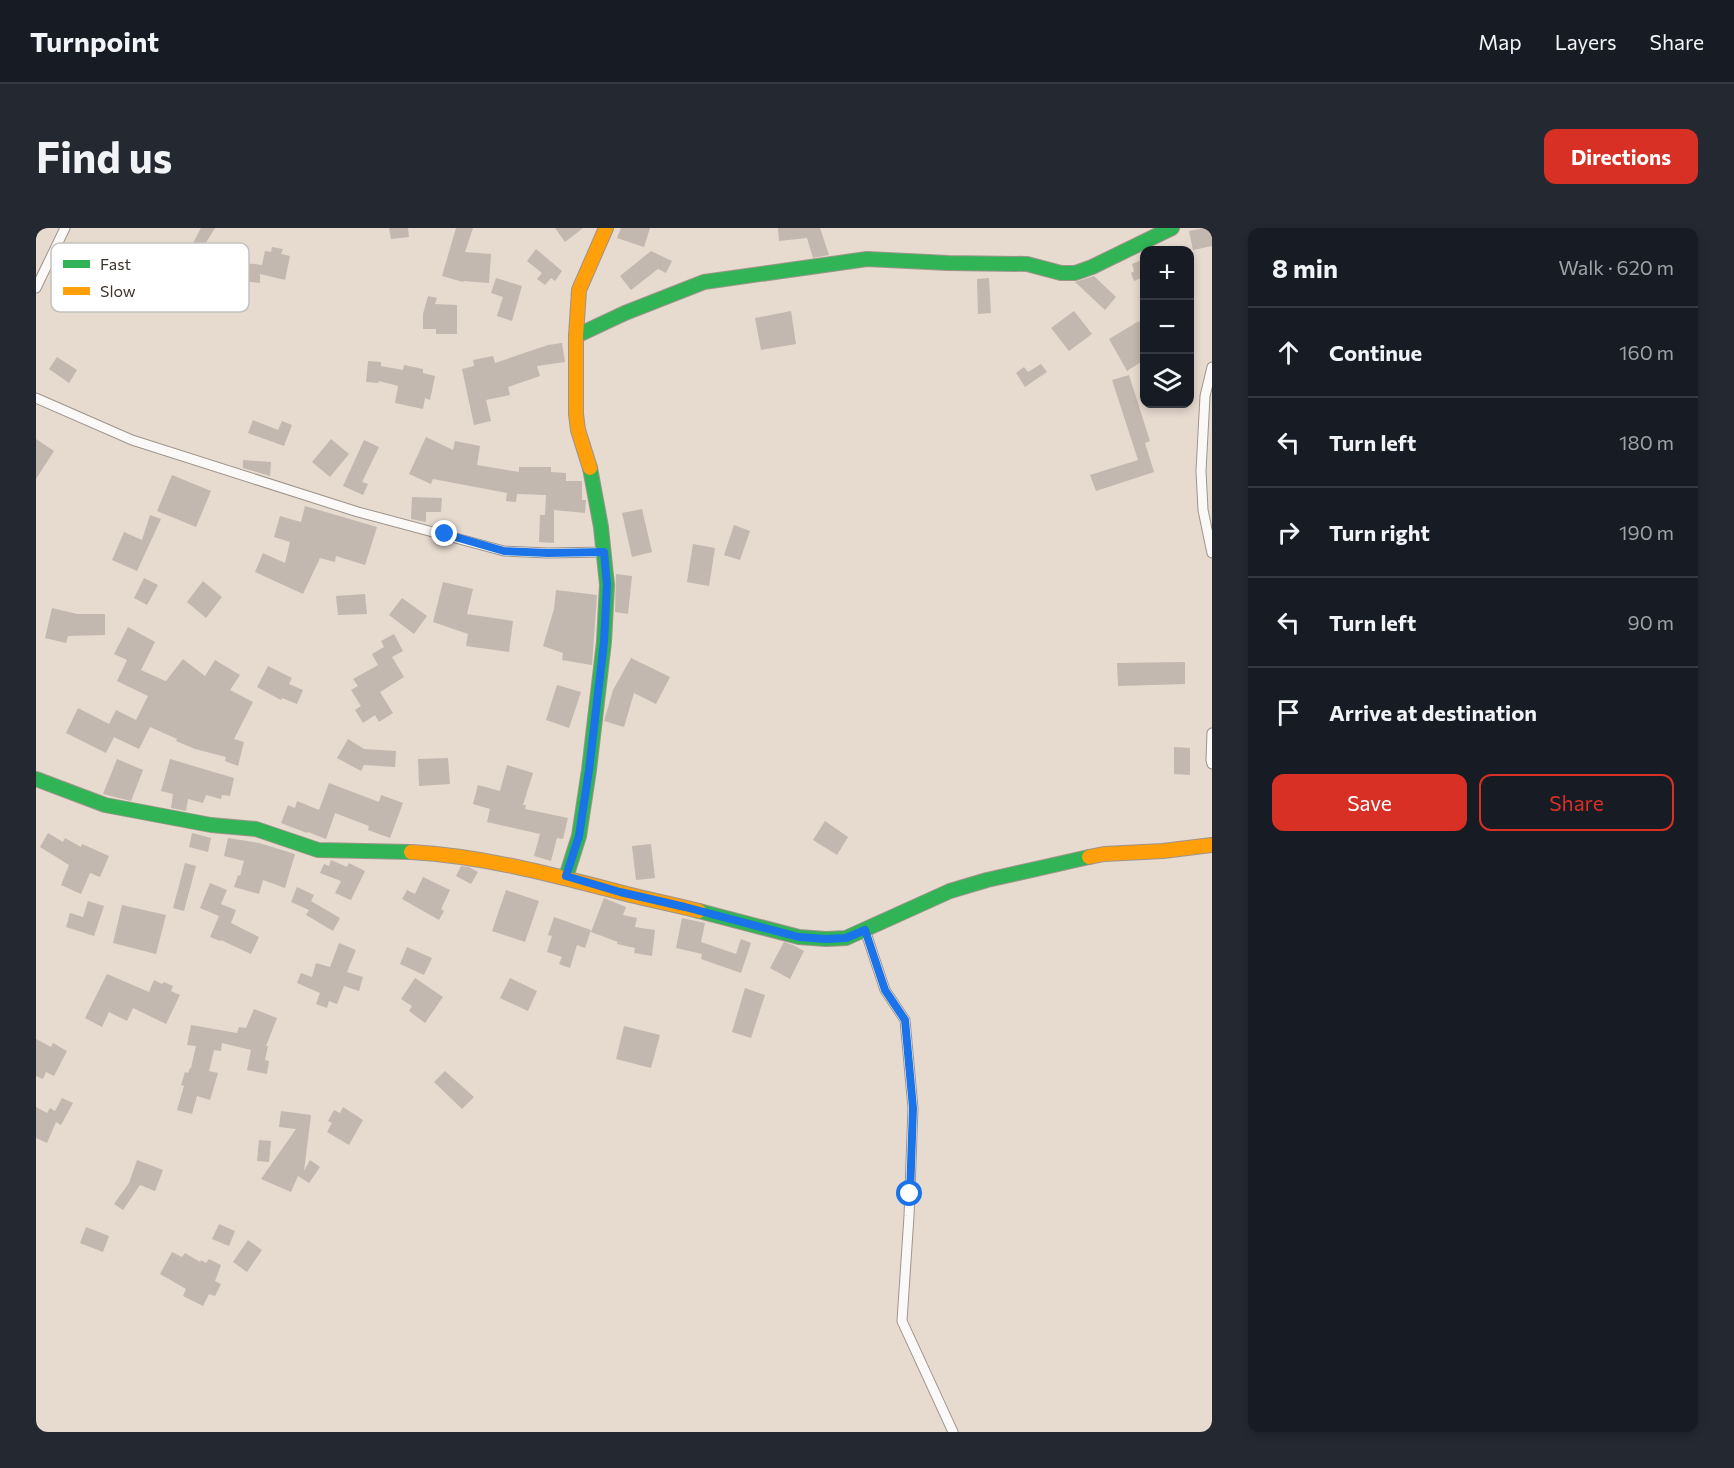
<!DOCTYPE html>
<meta charset="utf-8">
<style>
body{margin:0;font-family:Commissioner,sans-serif;background:#242831;color:#f1f3f6}
.controls{position:absolute;right:18px;top:18px;display:grid;overflow:hidden;border-radius:12px;box-shadow:0 3px 9px #0003}
.controls button{width:54px;height:54px;display:grid;place-items:center;padding:0;border:0;border-bottom:2px solid #363941;background:#171b24;color:#f1f3f6;font:30px sans-serif}
.stop{position:absolute;width:18px;height:18px;margin:-14px;border:4px solid #1a73e8;border-radius:50%;background:#fff}
.stop.end{background:#1a73e8;border-color:#fff;box-shadow:0 2px 6px #0008}
.list{margin:0;padding:0;list-style:none}
h2{display:flex;justify-content:space-between;align-items:center;height:78px;margin:0;padding:0 24px;font-size:26px}
h2 small{font-size:20px;font-weight:400;color:#9ea1a6}
.list li{display:grid;grid-template-columns:39px 1fr auto;gap:18px;align-items:center;box-sizing:border-box;height:90px;padding:0 24px;border-top:2px solid #363941}
.list b{display:block;font-size:22px;white-space:nowrap}
.list em{font-size:20px;font-style:normal;color:#9ea1a6}
.actions{display:flex;gap:12px;padding:18px 24px}
.actions a{flex:1;padding:14px 0;border:2px solid #d93025;border-radius:12px;text-align:center;font-size:21px;color:#d93025}
.actions .main{background:#d93025;color:#fff}
.icon{flex:none;width:33px;height:33px;fill:none;stroke:currentColor;stroke-width:2;stroke-linecap:round;stroke-linejoin:round}
.map{position:relative;flex:none;width:1176px;height:1204px;overflow:hidden;border-radius:12px}
header{display:flex;align-items:center;gap:36px;box-sizing:border-box;height:84px;padding:0 30px;background:#171b24;border-bottom:2px solid #363941}
header strong{font-size:28px}
nav{display:flex;gap:33px;margin-inline-start:auto;font-size:21px}
.intro{display:flex;align-items:center;justify-content:space-between;box-sizing:border-box;height:144px;padding:0 36px}
h1{margin:0;font-size:42px}
.button{padding:15px 27px;border-radius:12px;background:#d93025;color:#fff;font-size:21px;font-weight:700}
main{display:flex;gap:36px;padding:0 36px}
aside{flex:1;background:#171b24;border-radius:12px;box-shadow:0 3px 9px #0003}
.map>svg:first-child{display:block}
.building{fill:#c2b8af}
.lines{fill:none;stroke-linecap:round;stroke-linejoin:round}
.street-casing{stroke:#9e948b;stroke-width:11}
.fast-casing{stroke:#9e948b;stroke-width:16}
.slow-casing{stroke:#9e948b;stroke-width:16}
.street{stroke:#fbf9f8;stroke-width:9}
.fast{stroke:#30b455;stroke-width:14}
.slow{stroke:#ff9f0a;stroke-width:14}
.route{stroke:#1a73e8;stroke-width:8}
.key{fill:#fff;stroke:#c4c2bf;stroke-width:1.5}
.key-label{font-size:16px;fill:#3c332b}
</style>
<header>
<strong>Turnpoint</strong>
<nav><a>Map</a><a>Layers</a><a>Share</a></nav>
</header>
<div class="intro"><h1>Find us</h1><a class="button">Directions</a></div>
<main>
<div class="map">
<svg width="1176" height="1204" viewBox="0 0 1176 1204">
<rect width="100%" height="100%" fill="#e7dacf"/>
<!-- building -->
<path class="building" d="M165,0h14l-13,21 -9,-6z
M353,0h19l1,9 -18,2z
M420,0h17l-8,24 26,2 -2,29 -25,-2 -1,1 -21,-6z
M519,0h28l-18,14z
M585,0h29l-6,19 -27,-9z
M742,0h42l9,27 -16,3 -6,-20 -28,3z
M1169,0h4l1,7 2,-1v12l-19,4 -4,-19z
M236,19l11,2 -2,5 9,2 -5,24 -25,-6v9l-17,-2 1,-18 18,2 3,-14 6,1z
M500,21l26,22 -7,10 -4,-3 -6,7 -8,-6 5,-6 -15,-12z
M615,23l21,10 -6,12 -8,-4 -27,21 -11,-14z
M1108,31v18l-10,4 -3,-8 3,-2 -2,-7z
M1058,48l22,21 -11,13 -30,-28z
M460,50l26,8 -10,35 -15,-5 6,-19 -12,-4z
M953,50l2,35 -13,1 -1,-35z
M392,68l9,2 -2,6 22,1v29h-21v-5h-13v-15z
M755,83l5,33 -35,6 -6,-32z
M1038,83l18,23 -23,17 -18,-23z
M1103,93l5,8v22l-3,2 3,7 -17,11 -18,-32z
M526,115l3,19 -28,4 3,10 -32,11 2,8 -24,5 5,21 -17,4 -12,-56 12,-3 -1,-6 20,-4 2,7 53,-18z
M21,129l20,13 -8,13 -20,-14z
M332,133l13,1v4l22,4 1,-5 19,4v4l12,3 -5,24 -5,-2 -2,11 -28,-6 3,-17 -19,-5 -1,2 -12,-1z
M1005,136l6,8 -22,15 -9,-14 8,-6 4,5z
M1093,147l21,66 -5,2 9,29 -58,19 -6,-16 48,-15 -26,-80z
M217,192l25,10 4,-9 10,4 -8,21 -36,-13z
M390,209l27,13 2,-9 25,5 -3,19 42,7v-5h32v5l15,1v8h16v19h4l-1,13 -31,-3v33l-15,-1 1,-27h5l1,-20 -29,-1 -1,8 -10,-1 1,-8 -74,-14 -2,5 -22,-10z
M0,211l18,12 -18,28z
M295,211l18,15 -19,23 -18,-15z
M328,212l15,7 -17,35 6,2 -5,11 -20,-9z
M207,232l28,2 -1,14 -27,-8z
M136,247l39,16 -15,36 -39,-16z
M376,269l30,1 -1,14h-15v10l-15,-3z
M269,278l72,21 -12,38 -29,-9 -1,6 -15,-4 -17,36 -48,-22 8,-19 22,10 5,-21 -16,-5 6,-21 21,6z
M606,281l10,43 -20,5 -10,-44z
M114,287l11,4 -24,52 -25,-11 12,-28 18,8z
M698,297l16,6 -10,29 -16,-5z
M657,316l22,4 -6,38 -22,-4z
M580,346l16,2 -4,38 -13,-2z
M108,350l14,7 -11,20 -13,-7z
M167,353l19,16 -16,21 -19,-16z
M407,354l30,7 -6,25 46,7 -4,31 -43,-6 2,-12 -35,-12z
M520,362l41,5 -5,70 -30,-5 1,-7 -20,-7 11,-37z
M329,366l2,20 -29,1 -2,-19z
M366,370l25,18 -13,18 -25,-19z
M16,380l25,6h28v21l-37,1 -2,7 -21,-5z
M92,399l27,15 -14,28 22,10 3,1 17,-22 22,17 10,-16 25,15 -10,15 23,12 -19,37 10,3 -6,24 -13,-5 1,-4 -31,-8 -19,-8 1,-2 -27,-12 -11,22 -25,-12 -8,16 -40,-20 12,-25 31,16 7,-14 20,10 12,-24 -31,-15 10,-21 -13,-6z
M358,406l9,17 -11,6 12,20 -24,15 13,21 -14,9 -4,-7 -12,8 -8,-13 6,-4 -10,-16 7,-4 -5,-7 25,-14 -6,-11 12,-7 -3,-6z
M595,430l39,19 -14,27 -22,-11 -10,34 -20,-6 9,-31z
M1149,434v22l-67,2 -1,-23z
M232,438l24,12 -3,6 14,6 -6,14 -15,-6 -1,2 -24,-13z
M521,457l24,7 -12,36 -23,-8z
M312,511l16,10 32,2 -1,16 -31,-2 -3,6 -24,-13z
M1138,519l16,1v27l-16,-1z
M412,530l2,26 -31,2 -1,-27z
M81,531l26,11 -12,31 -28,-7z
M134,531l64,19 -4,18 -8,-1 -1,4 -15,-4 -3,8 -15,-4 -2,12 -15,-3 2,-14 -12,-3z
M471,537l26,8 -10,32h3l-1,4 43,9 -5,21 -6,-1 -6,23 -17,-5 6,-22 -53,-12 3,-13 -17,-5 5,-19 22,6z
M293,555l50,19 2,-7 22,8 -13,35 -22,-8 1,-4 -34,-13 -9,26 -18,-7 -1,1 -26,-10 7,-18 7,3 2,-7 22,9z
M789,593l23,16 -11,18 -24,-15z
M12,605l15,9 2,-4 16,9 1,-3 27,12 -9,21 -10,-4 -9,21 -20,-9 8,-20 -29,-18z
M156,605l19,5 -3,14 -19,-5z
M192,610l31,5 36,11 -10,34 -22,-8 -4,14 -25,-7 4,-12 2,1 4,-15 -20,-5z
M615,616l4,34 -19,2 -4,-34z
M295,632l16,7 2,-4 16,8 -14,29 -16,-7 6,-12 -21,-8 4,-9 5,2z
M149,635l11,3 -12,45 -11,-3z
M425,638l8,1 9,5 -7,12 -15,-8z
M387,649l27,13 -9,19 3,2 -5,9 -37,-21 5,-9 8,4z
M174,655l17,7 -6,14 15,6 -5,13 28,14 -8,17 -30,-14 -1,1 -10,-4 9,-21 -19,-8z
M261,659l17,8 -3,6 29,17 -7,13 -27,-16 3,-5 -18,-8z
M470,662l33,11 -14,41 -33,-11z
M568,670l22,9 -3,8 14,3 -2,9 20,3 -3,26 -18,-3 1,-5 -18,-4 1,-2 -27,-10z
M52,673l16,5 -10,30 -28,-9 4,-14 13,4z
M86,677l44,10 -10,39 -43,-11z
M518,689l37,13 -6,18 -8,-3 -7,23 -11,-4 3,-7 -15,-5 5,-16 -4,-1z
M646,690l23,5 -4,19 35,12 5,-15 10,4 -10,30 -40,-14 1,-5 -26,-6z
M748,714l9,3 11,6 -14,28 -20,-11z
M303,715l17,7 -9,22 16,5 -4,14 -15,-5 -7,18 -8,-3 -2,7 -11,-4 4,-11 -23,-10 4,-10 11,4 4,-14 14,4z
M371,719l25,11 -8,17 -24,-11z
M71,746l42,18 5,-12 8,4 2,-2 9,4 -2,5 9,4 -14,29 -33,-16 -6,13 -18,-9 -7,15 -17,-9z
M379,750l28,19 -18,26 -16,-12 3,-5 -11,-7z
M474,750l27,13 -9,20 -28,-13z
M709,760l20,7 -14,43 -19,-6z
M218,781l23,9 -11,28h2l-3,14 4,1 -2,13 -20,-4 4,-20 -29,-7 -1,8 -7,-1 -5,21 9,2 -8,27 -13,-4 -5,18 -15,-4 7,-24 -3,-1 4,-13 3,1 2,-5h1l5,-22 -9,-1 4,-20 46,8 2,-6 7,1z
M588,798l36,9 -9,33 -35,-9z
M0,811l15,8 2,-4 14,8 -13,25 -8,-4 -3,7 -7,-3z
M409,843l29,26 -12,12 -28,-27z
M26,870l11,5 -12,22 -5,-3 -9,21 -11,-5v-31l11,6 3,-5 5,3z
M307,879l20,13 -14,25 -22,-13 5,-9 -4,-2 6,-11 6,3z
M245,883l30,4 -7,56 6,-11 10,7 -11,16 -11,-7 -7,16 -30,-13 35,-50 -17,-2z
M223,912l12,1 -2,21 -12,-1z
M101,932l26,10 -8,21 -15,-6 -17,25 -9,-6 15,-21z
M183,996l16,7 -6,15 -17,-7z
M50,999l23,9 -6,16 -23,-9z
M212,1012l14,10 -15,22 -14,-10z
M136,1024l10,5 3,-4 15,9 1,-2 5,3 3,-4 12,6 -6,16 6,3 -6,12 -6,-2 -6,12 -20,-10 3,-7 -26,-15z"/>
<g class="lines">
<defs>
<path id="street" d="M0,60l29,-60
M1176,139l-7,29 -4,75 2,39 9,43
M0,170l96,42 226,72 146,39 44,2 56,-1
M1176,505l-1,27 1,4
M829,702l20,60 20,30 8,88 -4,108 -7,105 51,111"/>
<path id="fast" d="M540,108l49,-23 79,-31 163,-23 81,4 79,1 34,9h14l17,-6 80,-39
M0,551l69,26 106,20 45,4 62,21 93,2
M530,649l13,-41 10,-66 15,-128 3,-57 -6,-58 -11,-59
M663,683l100,26 27,2 20,-1 104,-47 37,-11 102,-23"/>
<path id="slow" d="M554,240l-12,-38 -2,-16v-78l3,-46 27,-62
M375,624c71,4 139,22 208,40 26,7 53,12 80,19
M1053,629l15,-3 59,-3 49,-6"/>
</defs>
<!-- street casing -->
<use href="#street" class="street-casing"/>
<!-- fast casing -->
<use href="#fast" class="fast-casing"/>
<!-- slow casing -->
<use href="#slow" class="slow-casing"/>
<!-- street -->
<use href="#street" class="street"/>
<!-- fast -->
<use href="#fast" class="fast"/>
<!-- slow -->
<use href="#slow" class="slow"/>
</g>
<g class="lines">
<!-- route -->
<path class="route" d="M409,306l59,17 44,2 56,-1 3,33 -3,57 -15,128 -10,66 -13,40 54,16 65,15 114,30 27,2 20,-1 19,-8 20,60 20,30 8,88 -3,86"/>
</g>
<!-- legend -->
<rect x="15" y="15" width="198" height="69" rx="9" class="key"/>
<rect x="27" y="32" width="27" height="8" fill="#30b455"/>
<rect x="27" y="59" width="27" height="8" fill="#ff9f0a"/>
<g class="key-label">
<text x="64" y="42">Fast</text>
<text x="64" y="69">Slow</text>
</g>
</svg>
<div class="controls">
<button>+</button>
<button>−</button>
<button><svg class="icon" aria-label="layers" viewBox="0 0 24 24"><path d="M12 4l9 5-9 5-9-5zM3 14l9 5 9-5"/></svg></button>
</div>
<div class="stop" style="left:874px;top:966px"></div>
<div class="stop end" style="left:409px;top:306px"></div>
</div>
<aside>
<h2>8 min<small>Walk · 620 m</small></h2>
<ul class="list">
<li><svg class="icon" aria-label="ahead" viewBox="0 0 24 24"><path d="M12 20V5M6 11l6-6 6 6"/></svg><div><b>Continue</b></div><em>160 m</em></li>
<li><svg class="icon" aria-label="left" viewBox="0 0 24 24"><path d="M17 20v-9H6M10 6l-5 5 5 5"/></svg><div><b>Turn left</b></div><em>180 m</em></li>
<li><svg class="icon" aria-label="right" viewBox="0 0 24 24"><path d="M7 20v-9h11M14 6l5 5-5 5"/></svg><div><b>Turn right</b></div><em>190 m</em></li>
<li><svg class="icon" aria-label="left" viewBox="0 0 24 24"><path d="M17 20v-9H6M10 6l-5 5 5 5"/></svg><div><b>Turn left</b></div><em>90 m</em></li>
<li><svg class="icon" aria-label="arrive" viewBox="0 0 24 24"><path d="M6 21V4h12l-3 4 3 4H6"/></svg><div><b>Arrive at destination</b></div></li>
</ul>
<div class="actions"><a class="main">Save</a><a>Share</a></div>
</aside>
</main>
